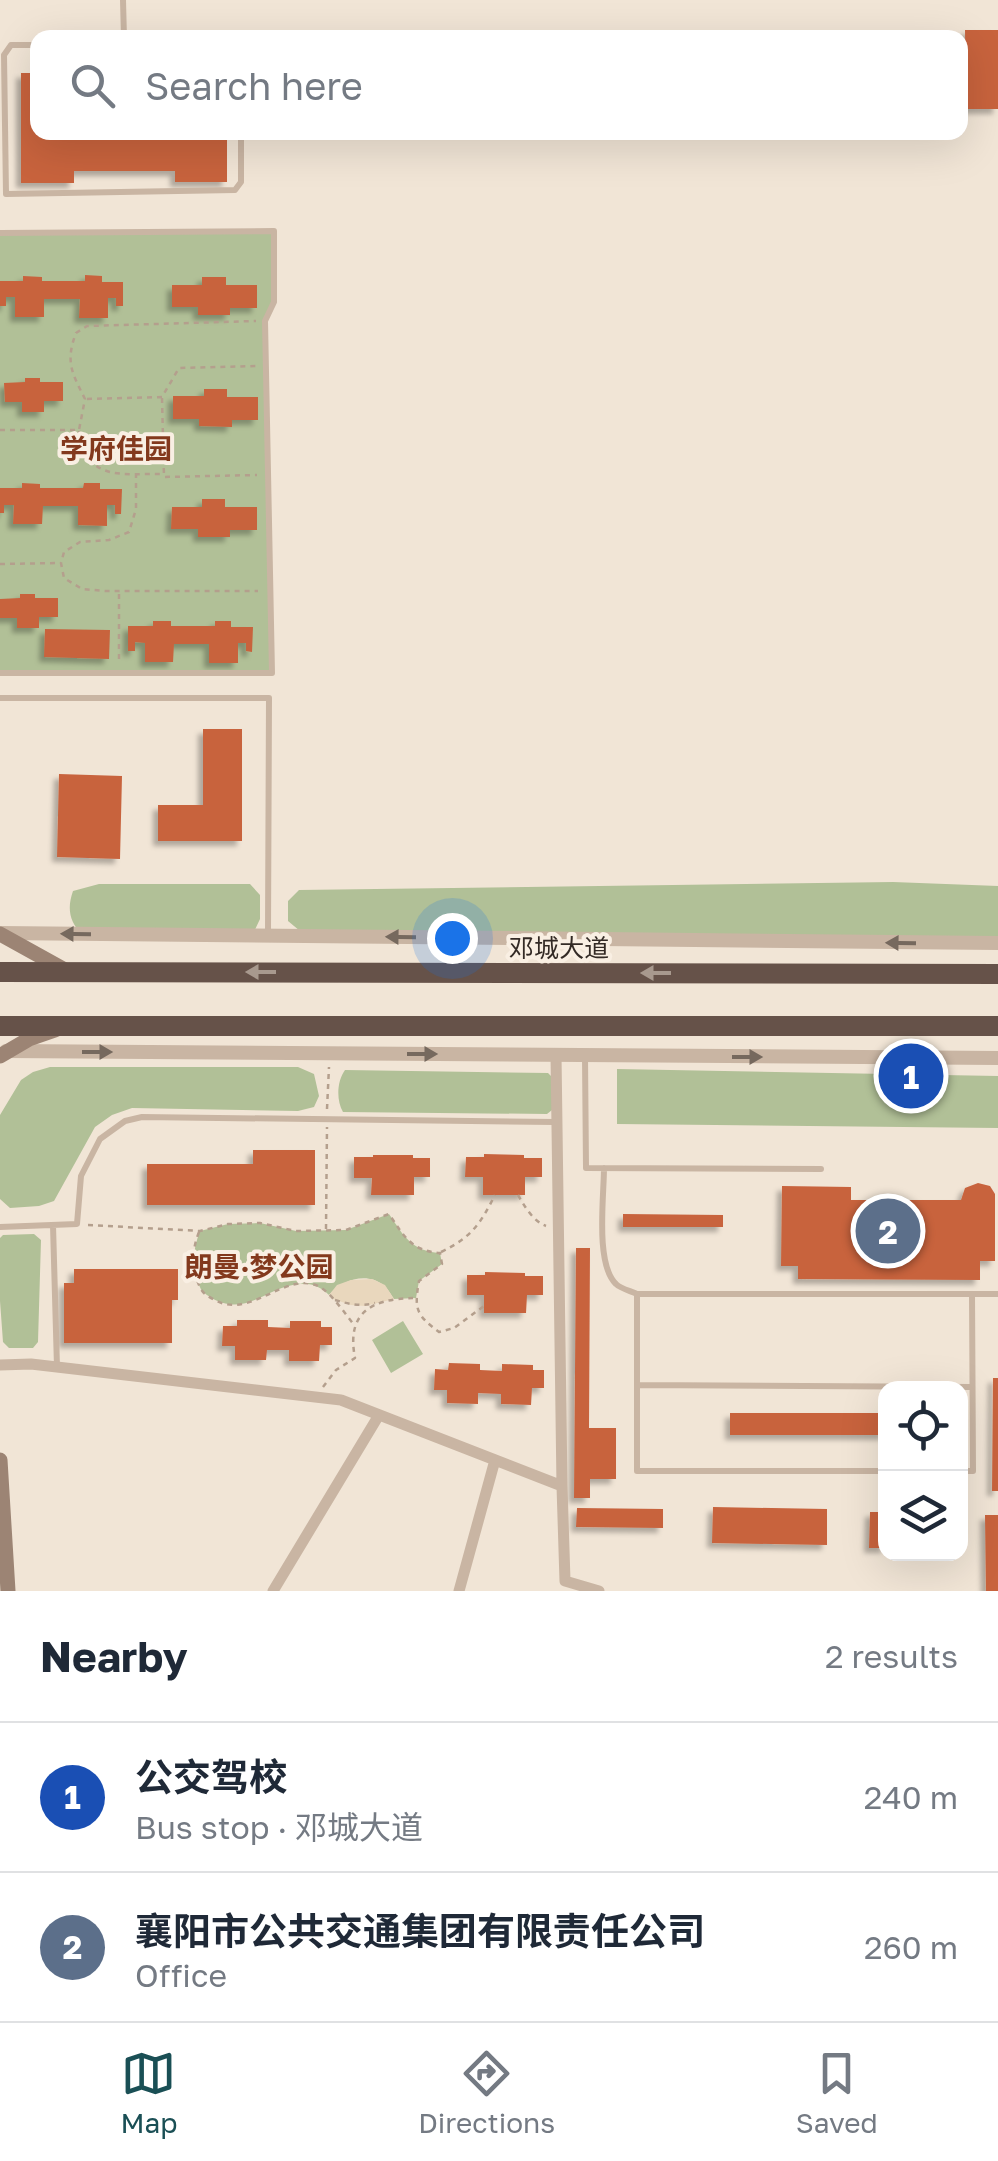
<!DOCTYPE html>
<meta charset="utf-8">
<style>
body{margin:0;font-family:"Golos Text","Noto Sans SC",sans-serif;background:#f6f6f7;color:#1f2937}
.controls{position:absolute;right:30px;bottom:30px;display:grid;overflow:hidden;border-radius:20px;box-shadow:0 10px 40px #0002}
.controls button{width:90px;height:90px;display:grid;place-items:center;padding:0;border:0;border-bottom:2px solid #e0e1e3;background:#fff;color:#1f2937;font:50px sans-serif}
.you{position:absolute;left:452px;top:938px;width:35px;height:35px;margin:-25px;border:8px solid #fff;border-radius:50%;background:#1a73e8;box-shadow:0 0 0 15px #1a73e833}
.badge{display:grid;place-items:center;width:65px;height:65px;border-radius:50%;background:#1a4f55;color:#fff;font-size:32px;font-weight:700}
.pin{position:absolute;translate:-50% -50%;border:5px solid #fff;box-shadow:0 2px 10px #0006}
.list{margin:0;padding:0;list-style:none}
h2{display:flex;justify-content:space-between;align-items:center;height:130px;margin:0;padding:0 40px;font-size:42px}
h2 small{font-size:32px;font-weight:400;color:#747a83}
.list li{display:grid;grid-template-columns:65px 1fr auto;gap:30px;align-items:center;box-sizing:border-box;height:150px;padding:0 40px;border-top:2px solid #e0e1e3}
.list b{display:block;font-size:38px;white-space:nowrap}
.list p{margin:0;font-size:32px;white-space:nowrap;color:#747a83}
.list em{font-size:32px;font-style:normal;color:#747a83}
.icon{flex:none;width:55px;height:55px;fill:none;stroke:currentColor;stroke-width:2;stroke-linecap:round;stroke-linejoin:round}
.map{position:relative;flex:none;width:998px;height:1591px;overflow:hidden}
.search{position:absolute;background:#fff;box-shadow:0 10px 40px #0002;left:30px;right:30px;top:30px;height:110px;display:flex;align-items:center;gap:25px;box-sizing:border-box;padding:0 35px;border-radius:20px;color:#747a83;font-size:38px}
.sheet{height:430px;background:#fff}
nav{display:flex;justify-content:space-around;align-items:center;box-sizing:border-box;height:140px;border-top:2px solid #e0e1e3;background:#fff;font-size:28px;color:#747a83}
nav a{display:grid;justify-items:center;gap:5px}
nav .on{color:#1a4f55}
.map>svg:first-child{display:block}
.green{fill:#b1c097}
.plaza{fill:#e9d7bd}
.building{fill:#c8633e;filter:url(#shadow)}
.lines{fill:none;stroke-linecap:round;stroke-linejoin:round}
.path{stroke:#b49f8d;stroke-width:2.5;stroke-dasharray:5 5;stroke-linecap:butt}
.service{stroke:#c9b5a3;stroke-width:6}
.minor{stroke:#c9b5a3;stroke-width:11}
.tertiary{stroke:#c9b5a3;stroke-width:14}
.secondary{stroke:#9c8474;stroke-width:15}
.trunk{stroke:#665249;stroke-width:20}
.oneway{fill:#76695e}
.oneway2{fill:#a8998e}
.labels{text-anchor:middle;stroke-width:8;stroke-linejoin:round;paint-order:stroke}
.street-label{font-size:25px;fill:#332a25;stroke:#f9efe3}
.neighbourhood-label{font-size:28px;font-weight:bold;fill:#83391d;stroke:#f9efe3}
</style>
<div class="map">
<svg width="998" height="1591" viewBox="0 0 998 1591">
<defs>
<filter id="shadow"><feDropShadow dx="-5" dy="5" stdDeviation="2.5" flood-color="#0004"/></filter>
</defs>
<rect width="100%" height="100%" fill="#f1e5d6"/>
<!-- green -->
<path class="green" d="M274,231v71l-9,19 7,352h-272v-440z
M893,882l105,4v57l-692,-7 -18,-15v-20l11,-11z
M99,884h151l10,11v24l-8,17 -170,-2c-13,-12 -15,-26 -9,-43z
M50,1067h248l16,7 5,22 -5,11 -16,4 -166,-3 -20,7 -17,12 -41,74 -15,5 -29,2 -10,-9v-84l21,-35 12,-8z
M617,1069l381,7v52l-381,-4z
M345,1070l203,3 5,5 -1,32 -5,4 -204,-2c-7,-12 -6,-31 2,-42z
M389,1214c15,22 22,37 51,39l2,11 -23,17 -3,17 -22,1c-2,-3 -8,-13 -11,-14 -17,-14 -42,-4 -54,10 -9,-8 -16,-12 -29,-11 -33,2 -55,35 -90,13 -8,-6 -7,-3 -11,-12 -8,-18 -6,-36 1,-54l28,-7 32,-1 36,8 50,-1z
M34,1234l7,6 -3,102 -5,6h-24l-6,-6 -3,-41v-63l3,-3z
M403,1321l20,33 -32,19 -19,-33z"/>
<!-- plaza -->
<path class="plaza" d="M372,1279l13,6 9,14 -29,7 -14,-1 -18,-6 -4,-4 8,-10 14,-5z"/>
<!-- building -->
<path class="building" d="M965,30h33v79h-32z
M21,73h17v59h189v50h-52v-11h-101v12h-53z
M85,275l17,1v6h21v24h-7v-8h-8v20h-29l1,-19h-36v18h-29v-20h-9v9h-6v-25h23v-5l19,1v4h43z
M202,277h24v8h31v23h-27v7h-32v-8h-26v-22h30z
M25,378h15v4h23v19h-19v11h-22v-10h-17l-1,-19 21,-1z
M204,389h23v8h31v23h-26v7l-33,-1v-7h-26v-23h31z
M22,483l18,1v4h43l1,-5h16v6h22l-1,25h-6v-9h-8v21l-29,-1v-19h-35l-1,18h-29l1,-19h-10v8h-4v-25h22z
M202,499h23v8h32v23h-27v7h-32v-8h-27l1,-22h30z
M20,594h15v4h23v19h-19v11h-22v-10h-17v-19l20,-1z
M153,621h18v5h44v-5h16v6h22l-1,25 -6,-1v-8h-8v20h-29v-19h-35l-1,18h-28v-19l-10,-1v9h-7v-25h25z
M45,629l65,1 -1,29 -65,-2z
M203,729h39v112h-84v-36h45z
M59,774l63,2 -2,83 -63,-2z
M253,1150h62v55h-168v-41h106z
M484,1154l40,1v3h18v19h-17v18h-42v-18h-18l1,-20h18z
M373,1155h40v3h17v19h-16v18h-43l1,-17h-18v-21h19z
M978,1183l12,3 5,8v67h-15v19l-182,-1v-13h-17l1,-80 69,1v13h110l4,-12z
M623,1214l100,1v12h-100z
M576,1248h14l-1,180h27v51h-26v19h-16z
M74,1269h104v31h-6v43h-108v-60h10z
M485,1272l40,1v3h18v19h-16l-1,18h-42v-18h-17v-20h18z
M237,1320h31v7l22,1v-7h31v6h11v18h-12l-1,16h-30v-11h-22l-1,10h-31v-14h-13l1,-20h14z
M449,1363l31,1v6l22,1v-7l31,1v5h11v18h-12l-1,17 -30,-1v-10l-23,-1v11l-31,-1v-13h-13l1,-21 13,1z
M993,1378h5v113h-6z
M730,1413h156v22h-156z
M713,1507l114,2v36l-115,-2z
M577,1508l86,1v19l-87,-1z
M870,1512h16v36h-17z
M985,1515h13v76h-12z"/>
<g class="lines">
<!-- path -->
<path class="path" d="M162,398l2,79 93,-2
M87,399l75,-2 17,-29 79,-2
M0,430h79l6,-31c-13,-26 -20,-37 -9,-66l11,-7 169,-5
M79,431c8,52 43,42 85,43
M136,473v36l-7,23 -20,8 -29,2 -16,10 -3,11 3,15 18,11 23,2h153
M0,564l60,-1
M119,594v67
M327,1109l2,-42
M518,1195c7,12 15,26 28,31
M88,1225l112,6 28,-7 32,-1 36,8 50,-1 43,-16c15,22 22,37 51,39l2,11 -23,17c-5,28 -3,34 20,51l15,-4 30,-22
M326,1229l1,-102
M199,1232c-7,18 -8,35 0,53 3,8 8,11 16,15 35,20 70,-29 103,-14 12,5 28,29 37,40
M441,1252c31,-15 39,-28 54,-57
M335,1300c14,4 25,7 40,3
M323,1387l13,-17 19,-12c-9,-46 17,-59 58,-60"/>
<!-- service -->
<path class="service" d="M123,0l1,38
M38,45h-27l-7,10 2,139 229,-4 6,-8v-50
M0,233l274,-2v71l-9,19 7,352h-272
M0,698h269l-1,235
M585,1057l1,111 235,1
M604,1168c0,28 -9,96 12,116 5,5 15,7 21,10
M53,1225l4,142
M0,1227l77,-3 4,-48 19,-37 25,-18 17,-4 413,5
M637,1385l335,2
M886,1471h-249v-177h361
M960,1471h13l-1,-177"/>
<!-- minor -->
<path class="minor" d="M0,1365l31,-1 310,36 221,86 -6,-431
M562,1486l3,95 34,10
M273,1591l106,-176
M459,1591l36,-131"/>
<!-- tertiary -->
<path class="tertiary" d="M0,933l998,10
M6,1051l992,7"/>
<!-- secondary -->
<path class="secondary" d="M0,934l65,36
M0,1056l29,-17 26,-9
M0,1460l8,131"/>
<!-- trunk -->
<path class="trunk" d="M0,972l998,2
M0,1026h998"/>
</g>
<!-- one-way arrows -->
<defs><path id="oneway-solid" d="M-6-.8H1V-3.2L6.5 0L1 3.2V.8H-6Z" transform="scale(2.5)"/></defs>
<g class="oneway">
<use href="#oneway-solid" transform="translate(76 934) rotate(-179)"/>
<use href="#oneway-solid" transform="translate(401 937) rotate(-179)"/>
<use href="#oneway-solid" transform="translate(901 943) rotate(-179)"/>
<use href="#oneway-solid" transform="translate(97 1052)"/>
<use href="#oneway-solid" transform="translate(422 1054)"/>
<use href="#oneway-solid" transform="translate(747 1057)"/>
</g>
<g class="oneway2">
<use href="#oneway-solid" transform="translate(261 972) rotate(-180)"/>
<use href="#oneway-solid" transform="translate(656 973) rotate(-180)"/>
</g>
<g class="labels">
<!-- street labels -->
<g class="street-label">
<text x="559" y="957">邓城大道</text>
</g>
<!-- neighbourhood labels -->
<g class="neighbourhood-label">
<text x="116" y="459">学府佳园</text>
<text x="259" y="1277">朗曼·梦公园</text>
</g>
</g>
</svg>
<div class="controls">
<button><svg class="icon" aria-label="locate" viewBox="0 0 24 24"><circle cx="12" cy="12" r="6"/><path d="M12 2v4M12 18v4M2 12h4M18 12h4"/></svg></button>
<button><svg class="icon" aria-label="layers" viewBox="0 0 24 24"><path d="M12 4l9 5-9 5-9-5zM3 14l9 5 9-5"/></svg></button>
</div>
<div class="you"></div>
<div class="pin badge" style="left:911px;top:1076px;background:#1a4fb4">1</div>
<div class="pin badge" style="left:888px;top:1231px;background:#5c6f8a">2</div>
<div class="search"><svg class="icon" aria-label="search" viewBox="0 0 24 24"><circle cx="10" cy="10" r="6"/><path d="M15 15l6 6"/></svg>Search here</div>
</div>
<section class="sheet">
<h2>Nearby<small>2 results</small></h2>
<ul class="list">
<li><span class="badge" style="background:#1a4fb4">1</span><div><b>公交驾校</b><p>Bus stop · 邓城大道</p></div><em>240 m</em></li>
<li><span class="badge" style="background:#5c6f8a">2</span><div><b>襄阳市公共交通集团有限责任公司</b><p>Office</p></div><em>260 m</em></li>
</ul>
</section>
<nav>
<a class="on"><svg class="icon" aria-label="map" viewBox="0 0 24 24"><path d="M3 6l6-2 6 2 6-2v14l-6 2-6-2-6 2zM9 4v14M15 6v14"/></svg>Map</a>
<a><svg class="icon" aria-label="directions" viewBox="0 0 24 24"><path d="M12 3l9 9-9 9-9-9zM9 14v-3h6M13 9l2 2-2 2"/></svg>Directions</a>
<a><svg class="icon" aria-label="saved" viewBox="0 0 24 24"><path d="M7 4h10v16l-5-4-5 4z"/></svg>Saved</a>
</nav>
